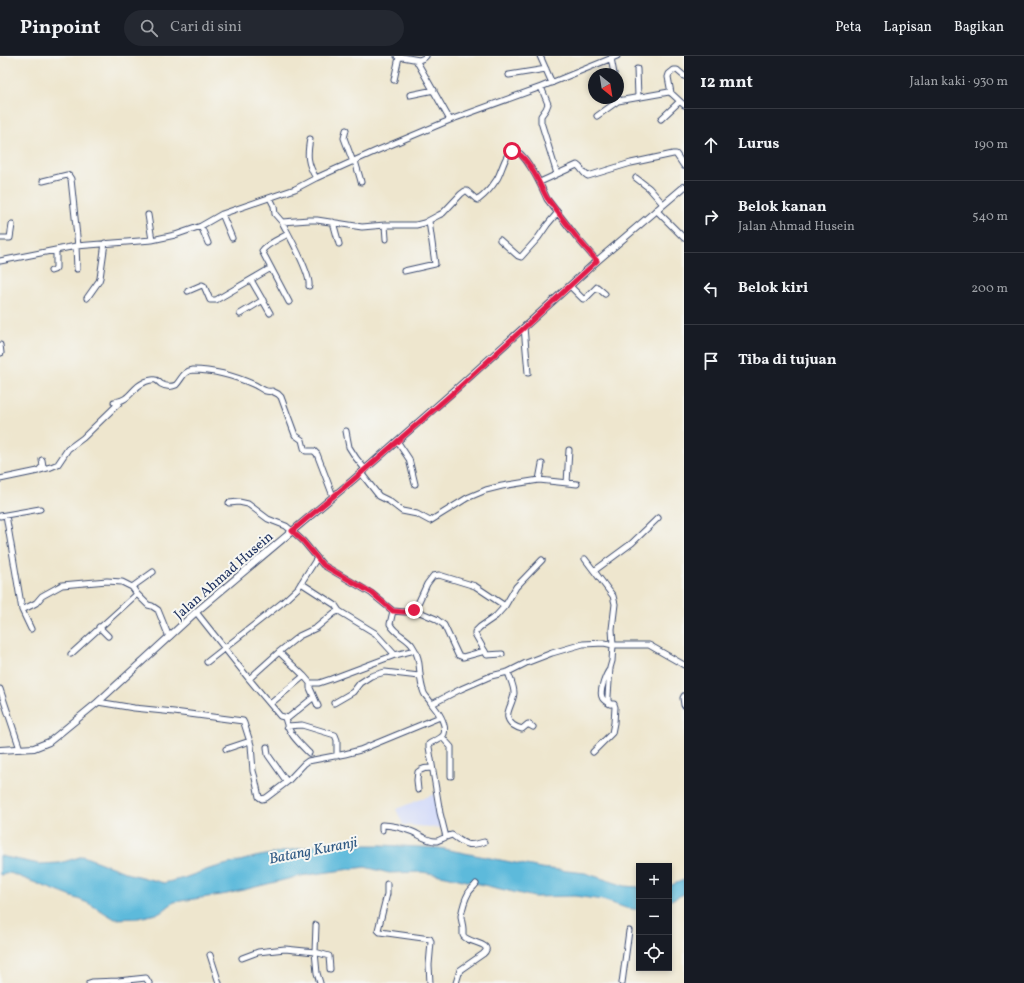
<!DOCTYPE html>
<html lang="id">
<meta charset="utf-8">
<style>
body{margin:0;font-family:Vollkorn,serif;background:#242831;color:#f1f3f6}
.controls{position:absolute;right:12px;bottom:12px;display:grid;overflow:hidden;border-radius:0px;box-shadow:0 2px 6px #0003}
.controls button{width:36px;height:36px;display:grid;place-items:center;padding:0;border:0;border-bottom:1px solid #363941;background:#171b24;color:#f1f3f6;font:20px sans-serif}
.compass{position:absolute;left:588px;top:12px;width:36px;height:36px;border-radius:50%;background:#171b24;box-shadow:0 2px 6px #0003;rotate:150deg}
.stop{position:absolute;width:12px;height:12px;margin:-9px;border:3px solid #e11d48;border-radius:50%;background:#fff}
.stop.end{background:#e11d48;border-color:#fff;box-shadow:0 1px 4px #0008}
.list{margin:0;padding:0;list-style:none}
h2{display:flex;justify-content:space-between;align-items:center;height:52px;margin:0;padding:0 16px;font-size:17px}
h2 small{font-size:13px;font-weight:400;color:#9ea1a6}
.list li{display:grid;grid-template-columns:26px 1fr auto;gap:12px;align-items:center;box-sizing:border-box;height:72px;padding:0 16px;border-top:1px solid #363941}
.list b{display:block;font-size:15px;white-space:nowrap}
.list p{margin:0;font-size:13px;white-space:nowrap;color:#9ea1a6}
.list em{font-size:13px;font-style:normal;color:#9ea1a6}
.icon{flex:none;width:22px;height:22px;fill:none;stroke:currentColor;stroke-width:2;stroke-linecap:round;stroke-linejoin:round}
.map{position:relative;flex:none;width:684px;height:927px;overflow:hidden}
header{display:flex;align-items:center;gap:24px;box-sizing:border-box;height:56px;padding:0 20px;background:#171b24;border-bottom:1px solid #363941}
header strong{font-size:19px}
nav{display:flex;gap:22px;margin-inline-start:auto;font-size:14px}
.search{width:280px;height:36px;background:#242831;display:flex;align-items:center;gap:10px;box-sizing:border-box;padding:0 14px;border-radius:22px;color:#9ea1a6;font-size:15px}
main{display:flex}
aside{flex:1;background:#171b24}
.map>svg:first-child{display:block}
.built{fill:#d1d9f9}
.water{fill:#5dbadb;stroke:#3c749c}
.lines{fill:none;stroke-linecap:round;stroke-linejoin:round}
.minor-casing{stroke:#3b4a6f;stroke-width:7}
.major-casing{stroke:#3b4a6f;stroke-width:8}
.minor{stroke:#fff;stroke-width:5}
.major{stroke:#fff;stroke-width:6}
.route{stroke:#e11d48;stroke-width:5}
.labels{text-anchor:middle;stroke-width:4;stroke-linejoin:round;paint-order:stroke}
.street-label{font-size:14px;fill:#1b2f5e;stroke:#f6f6f2}
.water-label{font-size:15px;font-style:italic;fill:#2f5984;stroke:#f6f6f2}
</style>
<header>
<strong>Pinpoint</strong>
<div class="search"><svg class="icon" aria-label="search" viewBox="0 0 24 24"><circle cx="10" cy="10" r="6"/><path d="M15 15l6 6"/></svg>Cari di sini</div>
<nav><a>Peta</a><a>Lapisan</a><a>Bagikan</a></nav>
</header>
<main>
<div class="map">
<svg width="684" height="927" viewBox="0 0 684 927">
<rect width="100%" height="100%" fill="#f6f6f2"/>
<filter id="ink" filterUnits="userSpaceOnUse"><feTurbulence type="fractalNoise" baseFrequency=".025" numOctaves="2"/><feDisplacementMap in="SourceGraphic" scale="8" xChannelSelector="R" yChannelSelector="G"/><feConvolveMatrix kernelMatrix="1 2 1 2 8 2 1 2 1" color-interpolation-filters="sRGB"/></filter>
<filter id="wash" filterUnits="userSpaceOnUse"><feTurbulence type="fractalNoise" baseFrequency=".012" numOctaves="4" result="noise"/><feDisplacementMap in="SourceGraphic" scale="16" xChannelSelector="R" yChannelSelector="G"/><feGaussianBlur stdDeviation="0.9" result="paint"/><feColorMatrix in="noise" values="0 0 0 0 0 0 0 0 0 0 0 0 0 0 0 0 0 1.4 0 .05"/><feComposite in="paint" operator="in"/></filter>
<g filter="url(#wash)">
<rect width="100%" height="100%" fill="#eee6ce"/>
<!-- built -->
<path class="built" d="M434,738l7,34 -38,-3 -7,-16z"/>
<!-- water -->
<path class="water" d="M318,789h63l58,3 102,20 44,5 40,13 14,1v23l-13,-2 -23,-8 -28,-4 -41,1 -88,-21 -24,-4 -33,1 -24,-6 -65,9 -73,18 -53,8 -14,11 -21,5 -24,1 -27,-16 -78,-30 -10,2v-19l39,8 21,-1 23,-7 47,18 34,9 20,-5 25,-9 46,-12z
M684,824v14l-15,7v-15z"/>
</g>
<g filter="url(#ink)">
<g class="lines">
<defs>
<path id="minor" d="M397,0l22,4 5,-2 2,-2
M540,0l12,27
M611,2l3,16
M416,4l34,60
M637,13l1,28
M509,19l37,-6
M394,24l5,-23
M541,31l7,17 -2,5 -5,7v6l16,52
M671,37l-3,-16 1,-3 5,-4h3l7,6
M410,39l24,-5
M618,42v3l51,-9 2,1 13,12
M597,60l21,-15
M661,63l18,-17
M346,74l-2,8 9,24
M310,83c-3,16 -3,24 6,39
M355,105l5,17 1,4
M636,122l13,10 14,16
M43,125l24,-6 2,1 2,3 7,67
M540,126l37,-17c5,3 6,9 11,11l43,-13 42,-9h3l8,12
M270,142l4,8 1,8 7,8 27,-2h8l45,7 23,-2h31l8,-2 15,-8 4,-2 18,-19 4,-3h2l9,8 2,1c8,-6 14,-13 19,-21 4,-6 8,-24 14,-28 7,-4 17,12 20,17 7,10 11,20 16,31l31,40 19,22
M656,154l28,28
M222,158l10,24
M148,159l4,25
M282,166c7,13 29,52 27,64
M333,166l6,22
M385,169l1,14
M201,170l7,17
M288,178c-7,4 -22,10 -26,17l27,51
M0,182h10l2,-13
M500,184l18,16 3,1 17,-19 9,-13 11,-13
M76,190l1,23
M0,205l76,-15 76,-6 23,-5 26,-9 21,-12 73,-25 21,-11 60,-27 74,-31 91,-33 76,-31
M51,215l3,-1 2,-2v-18
M404,215l31,-7 -6,-43
M251,224l19,33
M570,230l13,13h2l12,-12 8,7
M188,235l14,-6 2,1 6,14h6l55,-32
M87,242l12,-17 1,-3 5,-35
M240,258l23,-14
M524,271l4,46
M0,289l1,8
M114,346c16,-1 18,-14 29,-19 3,-2 10,-4 13,-3 2,1 3,2 5,4 5,3 10,3 15,1 6,-6 7,-14 17,-15 20,0 44,7 62,15 6,3 10,8 17,6l6,3 3,3 14,38 7,5 2,8 2,3h8l3,3 16,42
M346,375l3,16 7,11 9,11
M397,385l12,18 6,25
M40,414l11,-3 7,-3 10,-15 15,-11 36,-35v-2
M361,417l18,23 10,5 13,10 15,3 13,7 37,-23 19,-8 16,-4 37,-6 38,4
M0,423l38,-8 5,-5 -1,-6
M539,424l3,-16
M567,427l2,-33
M229,447l10,-1 9,2 20,15 18,7 6,5 11,10 20,24 48,28 22,18 12,1 10,-2 12,-26 6,-8 6,-1 36,11 30,20
M6,459l16,95 9,19
M0,460l40,-7
M585,503l28,37 2,8 -3,25 1,16 -1,16 -2,7 -2,28v5l2,3h4l1,3 -1,16 -2,10 -19,19
M594,515l38,-28 26,-25
M301,527l34,22 4,6
M132,531l21,-15
M22,554l14,-7 6,-7 20,-11 45,-4 15,1 10,5 5,7 11,11 4,1 6,4 11,27
M415,554l21,9 8,6 14,30 5,2 22,-6
M393,555l-3,13c5,10 16,13 22,21 11,15 5,31 12,48 1,3 5,6 7,10 6,7 16,21 13,31 -2,5 -11,7 -15,10v3l11,66 6,24
M196,556l53,67 21,25 34,-28 6,7h9l12,-4 64,-24
M99,571l9,9
M279,596l25,24
M71,598l66,-60
M502,598l-15,1 -12,-21v-2l5,-5 16,-11 9,-10 11,-19 26,-27
M207,606l76,-60 15,-14 19,-30
M508,616c2,7 6,14 6,21 -1,13 -13,22 -1,32 3,2 5,3 9,4l6,-5 5,3
M249,623l30,-27 20,-16 17,-8 18,-15 5,-2 36,22 20,22 20,-5
M310,627v5l8,18
M0,633l20,60
M684,640l-1,2 1,7
M98,646l36,6 40,4 69,9 1,2 7,22 2,26 2,7 4,19 3,2 4,-1 21,-16 17,-18 4,-3 37,-7 15,-4 80,-33
M334,647l19,-11 7,-9 11,-7 14,-4 34,4
M270,648l10,12 8,2 26,-21
M432,648l29,-15 30,-13 17,-4 18,-9 26,-10 31,-9 21,-1 9,2h36l35,20
M610,648c-3,-2 -7,-3 -8,-7 -3,-6 4,-23 8,-28
M285,662c4,16 12,23 24,35
M287,670l15,-1 33,10 2,5v16
M442,681l9,10v29
M267,691l1,8 19,27
M226,693l24,-8
M418,734l-1,-10 1,-8c5,-4 8,-4 14,-4
M382,774v-5c11,0 21,3 31,7 7,3 15,10 24,9 3,-1 10,-5 15,-6 14,10 15,12 32,7
M387,828v10l-9,36 2,2 50,7 1,3 -2,23 1,18
M316,869l-1,27 14,4 1,13
M210,899l9,28
M242,902l16,-6 27,-3 30,3 2,21 3,10
M89,927l3,-1 26,-1 28,-3 3,5
M456,927l4,-13 23,-16c13,-11 -17,-11 -20,-19 0,-1 0,-5 0,-6 0,-4 -2,-9 -2,-13 1,-5 4,-17 7,-22 1,-3 5,-6 8,-10
M622,927l7,-52"/>
<path id="major" d="M0,694l34,-2 15,-6 10,-8 39,-32 98,-90 157,-132 101,-89 143,-130 87,-74"/>
</defs>
<!-- minor casing -->
<use href="#minor" class="minor-casing"/>
<!-- major casing -->
<use href="#major" class="major-casing"/>
<!-- minor -->
<use href="#minor" class="minor"/>
<!-- major -->
<use href="#major" class="major"/>
</g>
</g>
<g class="lines" filter="url(#ink)">
<!-- route -->
<path class="route" d="M414,554l-10,2 -11,-1 -21,-18 -49,-28 -20,-24 -11,-10 61,-51 101,-88 143,-131 -19,-22 -31,-41c-7,-12 -19,-45 -35,-47"/>
</g>
<g class="labels">
<!-- street labels -->
<g class="street-label">
<text transform="translate(223 519) rotate(-41)" y="5">Jalan Ahmad Husein</text>
</g>
<!-- water labels -->
<g class="water-label">
<text transform="translate(313 794) rotate(-11)" y="5">Batang Kuranji</text>
</g>
</g>
</svg>
<div class="controls">
<button>+</button>
<button>−</button>
<button><svg class="icon" aria-label="locate" viewBox="0 0 24 24"><circle cx="12" cy="12" r="6"/><path d="M12 2v4M12 18v4M2 12h4M18 12h4"/></svg></button>
</div>
<svg class="compass" viewBox="-18 -18 36 36"><path d="M0-13l5 13h-10z" fill="#e53935"/><path d="M0 13l5-13h-10z" fill="#9ea1a6"/></svg>
<div class="stop" style="left:512px;top:95px"></div>
<div class="stop end" style="left:414px;top:554px"></div>
</div>
<aside>
<h2>12 mnt<small>Jalan kaki · 930 m</small></h2>
<ul class="list">
<li><svg class="icon" aria-label="ahead" viewBox="0 0 24 24"><path d="M12 20V5M6 11l6-6 6 6"/></svg><div><b>Lurus</b></div><em>190 m</em></li>
<li><svg class="icon" aria-label="right" viewBox="0 0 24 24"><path d="M7 20v-9h11M14 6l5 5-5 5"/></svg><div><b>Belok kanan</b><p>Jalan Ahmad Husein</p></div><em>540 m</em></li>
<li><svg class="icon" aria-label="left" viewBox="0 0 24 24"><path d="M17 20v-9H6M10 6l-5 5 5 5"/></svg><div><b>Belok kiri</b></div><em>200 m</em></li>
<li><svg class="icon" aria-label="arrive" viewBox="0 0 24 24"><path d="M6 21V4h12l-3 4 3 4H6"/></svg><div><b>Tiba di tujuan</b></div></li>
</ul>
</aside>
</main>
